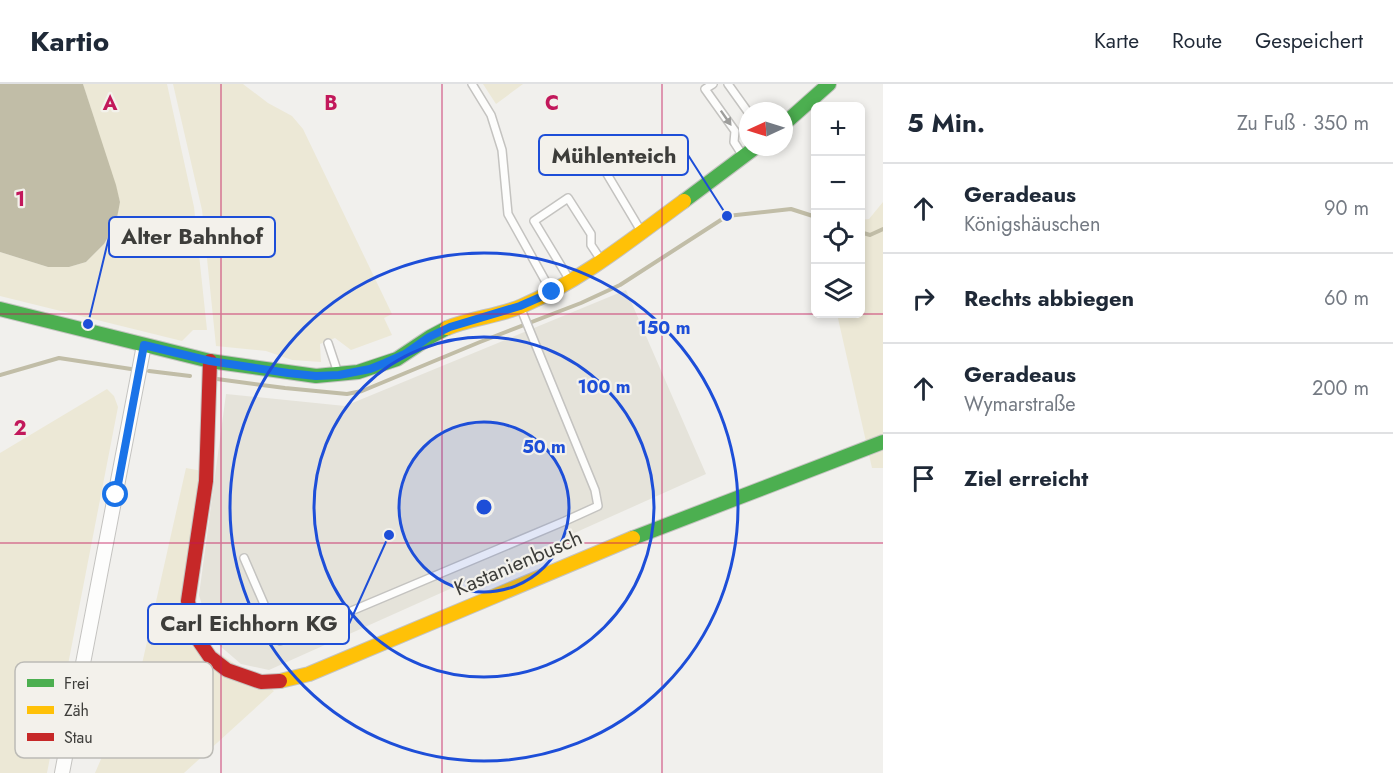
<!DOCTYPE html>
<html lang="de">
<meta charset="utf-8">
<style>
body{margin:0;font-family:Jost,sans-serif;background:#f2f2f3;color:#1f2937}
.controls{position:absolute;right:18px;top:18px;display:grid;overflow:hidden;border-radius:9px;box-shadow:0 3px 9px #0003}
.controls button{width:54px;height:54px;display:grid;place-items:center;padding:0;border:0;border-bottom:2px solid #e0e1e3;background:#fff;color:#1f2937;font:30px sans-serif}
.compass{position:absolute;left:739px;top:18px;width:54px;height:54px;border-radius:50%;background:#fff;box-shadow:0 3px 9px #0003;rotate:266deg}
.stop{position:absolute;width:18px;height:18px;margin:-14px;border:4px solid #1a73e8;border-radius:50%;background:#fff}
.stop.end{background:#1a73e8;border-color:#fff;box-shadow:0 2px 6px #0008}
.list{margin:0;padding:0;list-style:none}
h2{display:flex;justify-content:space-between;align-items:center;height:78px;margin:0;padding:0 24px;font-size:26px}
h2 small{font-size:20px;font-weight:400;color:#747a83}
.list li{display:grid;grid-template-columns:39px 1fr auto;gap:18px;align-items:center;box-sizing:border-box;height:90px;padding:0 24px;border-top:2px solid #e0e1e3}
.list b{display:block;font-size:22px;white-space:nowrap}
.list p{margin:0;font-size:20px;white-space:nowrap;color:#747a83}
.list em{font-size:20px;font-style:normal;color:#747a83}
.icon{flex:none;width:33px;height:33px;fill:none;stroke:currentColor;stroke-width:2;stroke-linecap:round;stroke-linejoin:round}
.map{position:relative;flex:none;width:883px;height:689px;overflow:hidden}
header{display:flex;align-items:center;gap:36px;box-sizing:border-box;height:84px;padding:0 30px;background:#fff;border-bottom:2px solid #e0e1e3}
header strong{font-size:28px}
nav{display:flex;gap:33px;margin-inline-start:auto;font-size:21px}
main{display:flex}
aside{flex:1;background:#fff}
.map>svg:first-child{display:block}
.built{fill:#e5e3da}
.green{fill:#ece8d6}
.water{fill:#c1bda7}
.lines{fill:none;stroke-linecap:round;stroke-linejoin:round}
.stream{stroke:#c1bda7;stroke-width:4}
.lane-casing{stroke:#c4c3c0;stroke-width:10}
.street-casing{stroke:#c4c3c0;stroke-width:16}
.fast-casing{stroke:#c4c3c0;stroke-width:16}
.slow-casing{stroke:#c4c3c0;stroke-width:16}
.jam-casing{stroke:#c4c3c0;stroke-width:16}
.lane{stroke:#fdfdfc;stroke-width:7}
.street{stroke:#fdfdfc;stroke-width:14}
.fast{stroke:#4caf50;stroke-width:14}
.slow{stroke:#ffc107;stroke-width:14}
.jam{stroke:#c62828;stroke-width:14}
.oneway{fill:#9d9d9b}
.route{stroke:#1a73e8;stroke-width:8}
.grid{fill:none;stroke:#c2185b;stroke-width:1.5;stroke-opacity:0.55}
.ring{fill:none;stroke:#1d4ed8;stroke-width:3}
.labels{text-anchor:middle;stroke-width:4.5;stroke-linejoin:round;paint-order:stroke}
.street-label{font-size:21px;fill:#3d3d3a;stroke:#f3f1eb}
.key{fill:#f3f1eb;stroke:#bcbbb6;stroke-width:1.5}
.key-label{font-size:16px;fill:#3d3d3a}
.grid-label{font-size:20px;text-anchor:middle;font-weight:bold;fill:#c2185b;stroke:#f3f1eb;stroke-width:4.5;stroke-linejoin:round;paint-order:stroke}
.centre{fill:#1d4ed8;stroke:#f3f1eb;stroke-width:3}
.ring-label{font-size:18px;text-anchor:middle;font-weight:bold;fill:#1d4ed8;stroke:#f3f1eb;stroke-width:4.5;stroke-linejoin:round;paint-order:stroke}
.leader{fill:none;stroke:#1d4ed8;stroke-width:2}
.callout-dot{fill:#1d4ed8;stroke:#f3f1eb;stroke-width:2}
.callout{fill:#f3f1eb;stroke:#1d4ed8;stroke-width:2}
.callout-label{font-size:22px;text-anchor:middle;font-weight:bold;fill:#3d3d3a}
</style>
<header>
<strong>Kartio</strong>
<nav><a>Karte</a><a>Route</a><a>Gespeichert</a></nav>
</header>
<main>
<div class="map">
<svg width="883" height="689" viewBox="0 0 883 689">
<rect width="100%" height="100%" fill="#f1f0ed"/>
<!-- built -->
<path class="built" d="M626,206l80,184 -437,196 -28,-6 -29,-25 -13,-44 27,-201 119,12z"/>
<!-- green -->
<path class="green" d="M83,0h84l27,123 13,123h-14l-11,11 -182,-45v-44l48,15h21l17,-5 18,-18 16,-42z
M173,0h70l25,19 24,13 11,13 89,185 -8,4 8,17 -41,15 -16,-12 -15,6 1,18 -29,-2 -26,-9 -50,-5 -14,-136z
M483,0h40l-27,20z
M883,118v266h-11l-35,-154h23l1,-94 8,-1z
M107,305l7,7 4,11 -71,366h-47v-320z
M186,384l16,3 -12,162 84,58 -90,82h-89l47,-109z"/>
<!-- water -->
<path class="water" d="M0,0h83l33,101 4,17 -4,21 -12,21 -18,18 -17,5h-21l-48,-15z"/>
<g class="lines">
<!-- stream -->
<path class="stream" d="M860,148l10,3 13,-6
M149,287l41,5
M0,291l59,-17 72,11
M217,295l68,9 62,6 15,-3 118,-49 101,-39 39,-18 107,-69 64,-7 25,8"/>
<defs>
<path id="lane" d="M472,0l19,31 11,35 6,64 43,77
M713,0l-8,5 30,42 -1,11 9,14
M728,0l20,28
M607,90l34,57
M569,195l-35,-58 34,-23 23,36v11l10,15
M328,259l10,30
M244,474l36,83 285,-120 33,-15 -3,-16 -74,-181"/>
<path id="street" d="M62,689l82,-428"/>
<path id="fast" d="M784,40l45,-40
M684,117l72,-54
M0,225l210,52 106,15 42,-4 39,-13 33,-22 17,-9
M633,454l250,-96"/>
<path id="slow" d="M447,244c24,-10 52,-12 75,-22 60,-26 110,-67 162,-105
M280,597l29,-7 324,-136"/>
<path id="jam" d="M210,277l-4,120 -18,120 5,26 6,14 11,16 17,13 34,12 19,-1"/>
</defs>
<!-- lane casing -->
<use href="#lane" class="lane-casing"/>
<!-- street casing -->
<use href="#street" class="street-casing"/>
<!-- fast casing -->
<use href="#fast" class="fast-casing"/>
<!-- slow casing -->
<use href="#slow" class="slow-casing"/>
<!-- jam casing -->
<use href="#jam" class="jam-casing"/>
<!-- lane -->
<use href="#lane" class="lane"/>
<!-- street -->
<use href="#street" class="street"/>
<!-- fast -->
<use href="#fast" class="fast"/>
<!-- slow -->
<use href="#slow" class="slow"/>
<!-- jam -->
<use href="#jam" class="jam"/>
</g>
<!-- one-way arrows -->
<defs><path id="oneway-solid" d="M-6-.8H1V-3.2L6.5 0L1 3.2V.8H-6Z" transform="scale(1.5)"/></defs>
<use class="oneway" href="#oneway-solid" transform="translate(726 34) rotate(55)"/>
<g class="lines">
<!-- route -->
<path class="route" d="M116,411l28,-150 66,16 78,12 28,3 23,-1 31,-6 15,-6 20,-9 24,-17 21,-10 70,-21 32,-14"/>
</g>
<!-- grid -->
<path class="grid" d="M221,0v689M442,0v689M662,0v689M0,230h883M0,459h883"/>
<!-- distance rings -->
<circle cx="484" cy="423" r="85" fill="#1d4ed8" fill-opacity=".12"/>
<g class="ring">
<circle cx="484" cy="423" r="85"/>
<circle cx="484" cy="423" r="170"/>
<circle cx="484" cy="423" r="254"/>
</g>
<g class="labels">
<!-- street labels -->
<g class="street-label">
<text transform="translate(518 479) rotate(-23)" y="7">Kastanienbusch</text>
</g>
</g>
<!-- legend -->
<rect x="15" y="578" width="198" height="96" rx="9" class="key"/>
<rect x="27" y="595" width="27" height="8" fill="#4caf50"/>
<rect x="27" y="622" width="27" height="8" fill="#ffc107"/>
<rect x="27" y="649" width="27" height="8" fill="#c62828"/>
<g class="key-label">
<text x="64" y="605">Frei</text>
<text x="64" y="632">Zäh</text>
<text x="64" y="659">Stau</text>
</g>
<g class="grid-label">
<text x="110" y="26">A</text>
<text x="331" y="26">B</text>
<text x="552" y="26">C</text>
<text x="20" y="122">1</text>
<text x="20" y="351">2</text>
</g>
<circle cx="484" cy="423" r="9" class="centre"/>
<g class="ring-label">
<text x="664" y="250">150 m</text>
<text x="604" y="309">100 m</text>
<text x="544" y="369">50 m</text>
</g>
<!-- callouts -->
<path class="leader" d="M727 132L688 71M88 240L109 153M389 451L349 540"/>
<g class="callout-dot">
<circle cx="727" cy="132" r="6"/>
<circle cx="88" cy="240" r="6"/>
<circle cx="389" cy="451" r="6"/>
</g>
<g class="callout">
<rect x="539" y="51" width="149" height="40" rx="6"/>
<rect x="109" y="133" width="166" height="40" rx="6"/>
<rect x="148" y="520" width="201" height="40" rx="6"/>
</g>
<g class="callout-label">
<text x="614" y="79">Mühlenteich</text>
<text x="192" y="160">Alter Bahnhof</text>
<text x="249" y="547">Carl Eichhorn KG</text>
</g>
</svg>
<div class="controls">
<button>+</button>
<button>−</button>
<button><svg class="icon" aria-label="locate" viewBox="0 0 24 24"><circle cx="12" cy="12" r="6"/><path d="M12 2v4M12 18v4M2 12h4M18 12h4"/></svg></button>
<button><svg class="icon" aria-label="layers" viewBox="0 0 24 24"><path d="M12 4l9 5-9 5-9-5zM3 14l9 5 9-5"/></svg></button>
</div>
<svg class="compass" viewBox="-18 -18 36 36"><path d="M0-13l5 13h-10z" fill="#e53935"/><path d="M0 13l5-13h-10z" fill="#747a83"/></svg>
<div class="stop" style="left:116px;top:411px"></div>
<div class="stop end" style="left:552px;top:208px"></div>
</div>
<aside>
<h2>5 Min.<small>Zu Fuß · 350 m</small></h2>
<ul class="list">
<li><svg class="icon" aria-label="ahead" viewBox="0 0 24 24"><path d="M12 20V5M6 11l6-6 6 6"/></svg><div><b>Geradeaus</b><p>Königshäuschen</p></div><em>90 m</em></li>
<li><svg class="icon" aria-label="right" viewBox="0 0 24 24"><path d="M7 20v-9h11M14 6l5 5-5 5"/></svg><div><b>Rechts abbiegen</b></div><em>60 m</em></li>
<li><svg class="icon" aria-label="ahead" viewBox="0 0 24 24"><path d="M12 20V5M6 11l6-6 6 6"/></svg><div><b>Geradeaus</b><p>Wymarstraße</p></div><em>200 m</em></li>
<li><svg class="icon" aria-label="arrive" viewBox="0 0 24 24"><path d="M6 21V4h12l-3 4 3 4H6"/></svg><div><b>Ziel erreicht</b></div></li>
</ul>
</aside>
</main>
